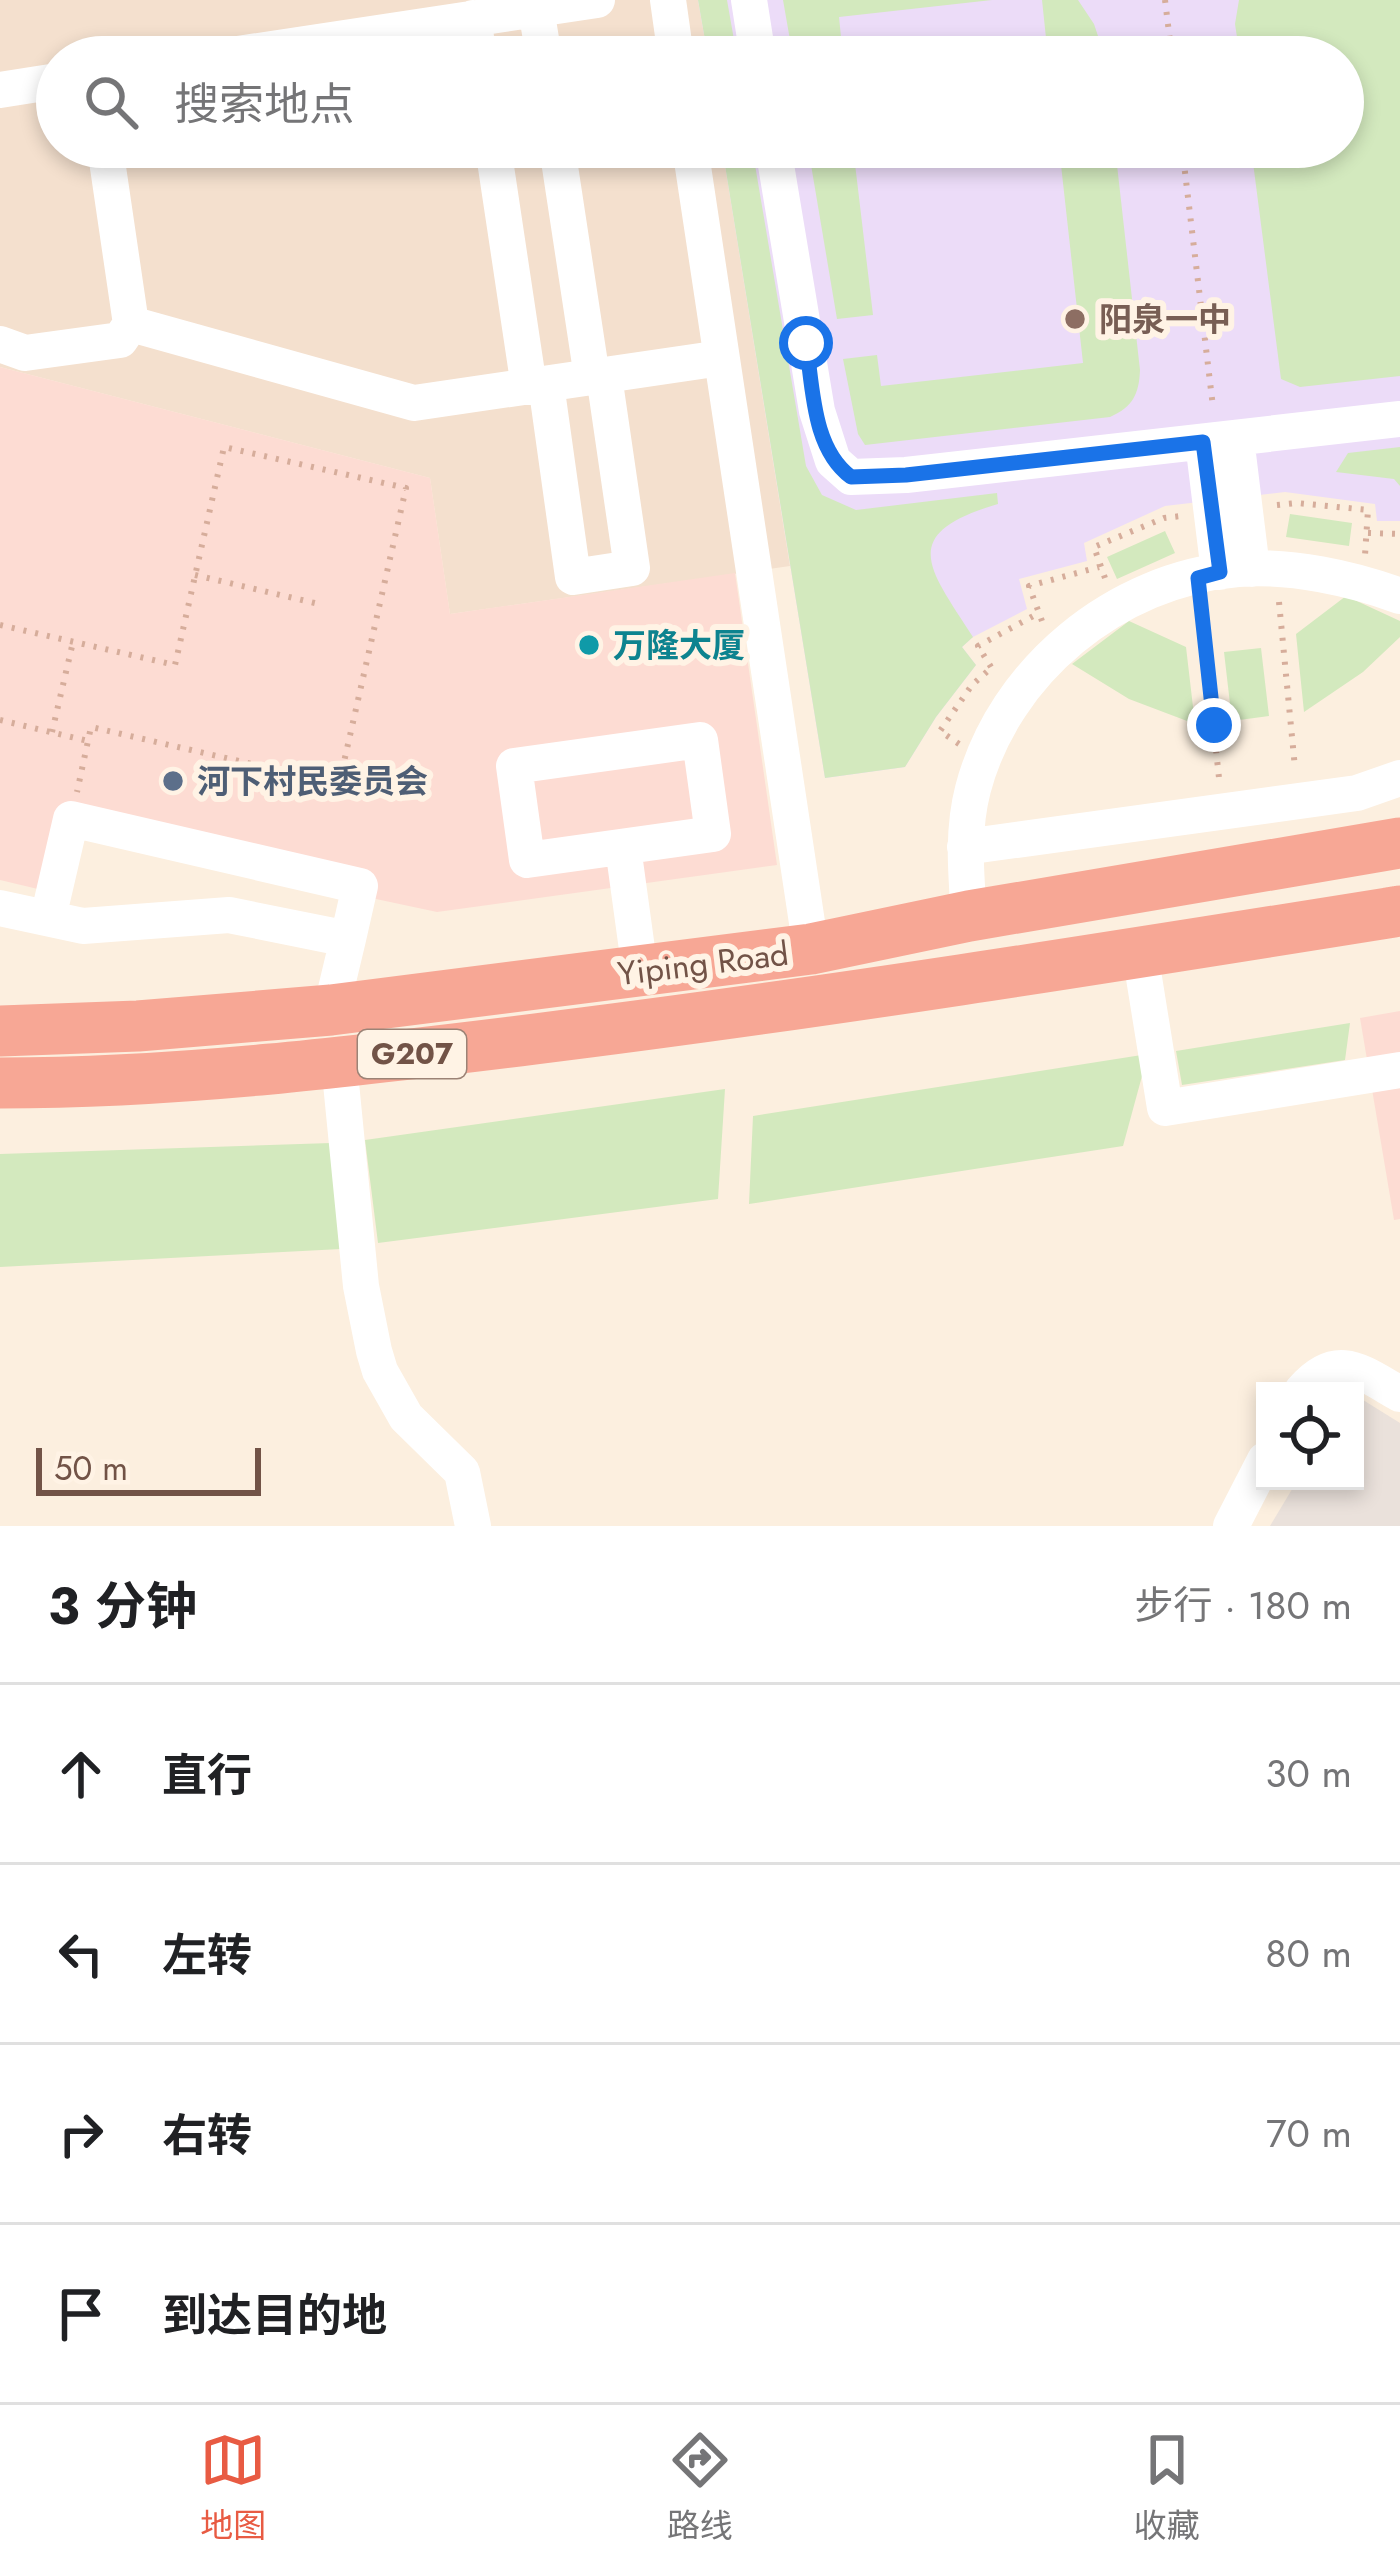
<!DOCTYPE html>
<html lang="zh">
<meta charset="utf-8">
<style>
body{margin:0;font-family:Jost,"Noto Sans SC",sans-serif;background:#f2f2f2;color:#202124}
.controls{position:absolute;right:36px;bottom:36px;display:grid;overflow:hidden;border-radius:0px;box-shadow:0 6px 18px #0003}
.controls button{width:108px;height:108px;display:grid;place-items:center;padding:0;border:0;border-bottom:3px solid #e0e0e0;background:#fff;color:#202124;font:60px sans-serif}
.scale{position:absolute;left:36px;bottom:30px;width:225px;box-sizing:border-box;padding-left:12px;border:6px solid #725347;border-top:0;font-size:33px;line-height:42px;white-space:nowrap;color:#725347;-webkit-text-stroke:9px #fff3e5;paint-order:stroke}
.stop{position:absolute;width:36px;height:36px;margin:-27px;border:9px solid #1a73e8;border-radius:50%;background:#fff}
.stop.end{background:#1a73e8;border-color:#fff;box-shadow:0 3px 12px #0008}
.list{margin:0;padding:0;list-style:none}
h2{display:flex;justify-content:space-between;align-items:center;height:156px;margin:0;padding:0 48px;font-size:51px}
h2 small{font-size:39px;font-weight:400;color:#757577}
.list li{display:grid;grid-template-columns:78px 1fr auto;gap:36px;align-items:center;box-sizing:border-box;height:180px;padding:0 48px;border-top:3px solid #e0e0e0}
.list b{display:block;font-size:45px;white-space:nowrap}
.list em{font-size:39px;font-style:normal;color:#757577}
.icon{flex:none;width:66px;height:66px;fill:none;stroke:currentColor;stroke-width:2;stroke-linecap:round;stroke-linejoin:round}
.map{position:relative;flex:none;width:1400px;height:1526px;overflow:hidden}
.search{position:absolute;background:#fff;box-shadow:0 6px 18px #0003;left:36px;right:36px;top:36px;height:132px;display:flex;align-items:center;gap:30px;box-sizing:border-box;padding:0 42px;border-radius:66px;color:#757577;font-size:45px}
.sheet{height:876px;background:#fff}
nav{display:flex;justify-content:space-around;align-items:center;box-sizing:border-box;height:168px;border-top:3px solid #e0e0e0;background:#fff;font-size:33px;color:#757577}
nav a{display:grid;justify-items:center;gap:6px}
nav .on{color:#e85b43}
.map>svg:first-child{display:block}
.residential{fill:#f4e0ce}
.commercial{fill:#fddcd3}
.industrial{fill:#eae1db}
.education{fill:#ecdcf8}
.green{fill:#d3e9be}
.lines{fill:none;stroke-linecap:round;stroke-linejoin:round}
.path{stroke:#d6ad9b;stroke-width:6;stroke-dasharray:3 9;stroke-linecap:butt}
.minor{stroke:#fff;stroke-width:36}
.highway{stroke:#f7a795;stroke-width:51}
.route{stroke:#1a73e8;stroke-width:15}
.education-dot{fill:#8d6e63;stroke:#fff3e5;stroke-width:4.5}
.culture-dot{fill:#0f9aa8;stroke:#fff3e5;stroke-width:4.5}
.service-dot{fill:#5c6f8a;stroke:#fff3e5;stroke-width:4.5}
.labels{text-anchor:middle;stroke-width:12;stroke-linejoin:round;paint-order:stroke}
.shield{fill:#fff3e5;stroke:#9c8376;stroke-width:3}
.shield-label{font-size:30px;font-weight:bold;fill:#725347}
.education-label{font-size:33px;font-weight:bold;fill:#785e54;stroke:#fff3e5;text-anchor:start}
.culture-label{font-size:33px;font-weight:bold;fill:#0d838f;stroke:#fff3e5;text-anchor:start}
.service-label{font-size:33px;font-weight:bold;fill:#4e5e75;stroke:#fff3e5;text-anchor:start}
.street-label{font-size:33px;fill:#725347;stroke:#fff3e5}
</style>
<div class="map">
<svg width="1400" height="1526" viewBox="0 0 1400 1526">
<rect width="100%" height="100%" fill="#fcefdf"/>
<!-- residential -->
<path class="residential" d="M0,0h698l10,57h-651v90h665l68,419 -340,48 -20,-136 -430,-111z"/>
<!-- commercial -->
<path class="commercial" d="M0,367l430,111 20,136 285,-41 42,292 -340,47 -381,-81 -14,59 -42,-10z
M1400,1011v208l-6,1 -34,-202z"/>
<!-- industrial -->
<path class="industrial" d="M1355,1395l45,28v103h-130l27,-45h58z"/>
<!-- education -->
<path class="education" d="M698,0h702v521h-23l-2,-17 -90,-12 -120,14 -81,37 3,18 -68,18 8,30 -54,28 -11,10 14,18 -40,52 -31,50 -80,11 -103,-631h621v-90h-635z"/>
<!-- green -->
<path class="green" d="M698,0h29l10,57h-29z
M783,0h209l-153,17 4,40h-50z
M1042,0h36l16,24 11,33h-57z
M1239,0h161v376l-100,11 -19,-8 -30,-232h92v-90h-103l-5,-33z
M722,147h30l54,319 16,29 34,15 141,-17 1,11c-102,30 -69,64 -25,133l-11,10 14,18 -40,52 -31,50 -80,11z
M808,147h45l20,168 -36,4z
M1059,147h56l25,223c-1,24 -7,37 -30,47l-245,28 -7,-11 -15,-75 34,-4 4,31 202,-23z
M1400,447v39l-6,-7 -58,-7 12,-19z
M1290,514l62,9 -3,23 -63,-9z
M1165,531l10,22 -58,26 -10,-22z
M1346,596l54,25v16l-37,35 -59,40 -8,-78z
M1129,621l57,26 9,77 -66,-25 -57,-35z
M1261,648l8,68 -37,5 -8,-69z
M1350,1023l-5,37 -163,25 -6,-34z
M1148,1054l-25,92 -374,58 4,-88z
M725,1089l-7,110 -340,44 -13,-103z
M331,1143l10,106 -341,18v-113z"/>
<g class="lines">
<!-- path -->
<path class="path" d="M1165,0l7,57
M1182,147l31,260
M1277,505l20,-2 71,7 -3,45
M1368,533l32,1
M195,575l124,29
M1105,578l-11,-31 70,-29 17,-2
M1279,602l16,166
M1201,607l18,171
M1042,621l-13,-35 70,-19
M0,625l175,40 49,-218 182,41 -67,296 -248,-57 -14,65
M991,667l-13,-21 59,-32
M0,720l88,21
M52,732l21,-90
M959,744l-19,-13 32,-46 19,-17"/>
<!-- minor -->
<path class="minor" d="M668,0l8,57
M749,0l9,57
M536,9l8,48
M473,18l6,39
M218,57l379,-57
M0,90l57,-9
M493,147l36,240
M557,147l35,230
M690,147l121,802
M773,147l44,264 16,50 18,16 55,-2 494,-56
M131,324l283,79 307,-45
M0,344l25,9 95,-13 11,-16 -26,-177
M546,384l27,193 59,-9 -28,-192
M1236,438l16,131
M1203,442l16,130
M700,740l13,94 -186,26 -13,-94z
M623,847l17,124
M965,847l392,-54 43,-15
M0,908l83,18 146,-11 119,24 -17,71
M969,916c-3,-43 -7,-85 4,-127 31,-118 143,-210 265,-220 53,-4 113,9 162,27
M48,918l23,-99 289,67 -12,53
M1140,953l25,155 235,-38
M339,1063l22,223 13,65 6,20 26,46 56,55 11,54
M1302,1391c35,-41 59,-19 98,3
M1231,1526l34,-66"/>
<!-- highway -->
<path class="highway" d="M0,1031l138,-5 193,-16 480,-61 158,-33 431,-73
M0,1083c179,0 357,-22 535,-44 290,-36 577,-82 865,-128"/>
</g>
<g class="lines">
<!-- route -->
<path class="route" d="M806,343c7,44 6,105 45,134l55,-2 297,-33 17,130 -22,6 16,147"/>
</g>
<!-- markers -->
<circle class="education-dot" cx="1075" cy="319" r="12"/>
<circle class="culture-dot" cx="589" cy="645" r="12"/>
<circle class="service-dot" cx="173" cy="781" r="12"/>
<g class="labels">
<!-- shield labels -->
<rect class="shield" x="358" y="1030" width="108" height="48" rx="9"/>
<g class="shield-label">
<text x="412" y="1064">G207</text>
</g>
<!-- education labels -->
<g class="education-label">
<text x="1099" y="331">阳泉一中</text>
</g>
<!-- culture labels -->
<g class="culture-label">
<text x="613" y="657">万隆大厦</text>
</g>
<!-- service labels -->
<g class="service-label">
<text x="197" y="793">河下村民委员会</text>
</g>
<!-- street labels -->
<g class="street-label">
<text transform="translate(703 963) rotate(-7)" y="12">Yiping Road</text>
</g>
</g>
</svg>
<div class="controls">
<button><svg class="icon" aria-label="locate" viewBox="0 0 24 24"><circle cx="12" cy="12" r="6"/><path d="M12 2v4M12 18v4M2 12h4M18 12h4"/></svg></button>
</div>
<div class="scale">50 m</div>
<div class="stop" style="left:806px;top:343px"></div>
<div class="stop end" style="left:1214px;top:725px"></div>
<div class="search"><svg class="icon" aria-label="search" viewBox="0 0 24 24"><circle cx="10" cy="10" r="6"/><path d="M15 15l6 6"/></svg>搜索地点</div>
</div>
<section class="sheet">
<h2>3 分钟<small>步行 · 180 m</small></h2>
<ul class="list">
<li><svg class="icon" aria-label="ahead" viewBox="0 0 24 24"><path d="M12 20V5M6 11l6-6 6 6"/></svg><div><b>直行</b></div><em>30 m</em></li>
<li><svg class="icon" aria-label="left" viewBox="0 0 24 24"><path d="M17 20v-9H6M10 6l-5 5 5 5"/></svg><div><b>左转</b></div><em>80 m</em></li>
<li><svg class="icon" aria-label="right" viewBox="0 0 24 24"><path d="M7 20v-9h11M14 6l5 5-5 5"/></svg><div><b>右转</b></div><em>70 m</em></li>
<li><svg class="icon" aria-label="arrive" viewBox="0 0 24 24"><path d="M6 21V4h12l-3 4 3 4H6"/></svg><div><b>到达目的地</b></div></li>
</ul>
</section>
<nav>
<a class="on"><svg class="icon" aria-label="map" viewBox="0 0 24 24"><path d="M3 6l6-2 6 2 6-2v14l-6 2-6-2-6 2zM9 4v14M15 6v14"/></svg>地图</a>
<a><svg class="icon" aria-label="directions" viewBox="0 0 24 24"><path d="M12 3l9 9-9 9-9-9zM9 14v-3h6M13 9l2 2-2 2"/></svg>路线</a>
<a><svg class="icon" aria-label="saved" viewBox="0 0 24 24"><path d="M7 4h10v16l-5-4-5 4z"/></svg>收藏</a>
</nav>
